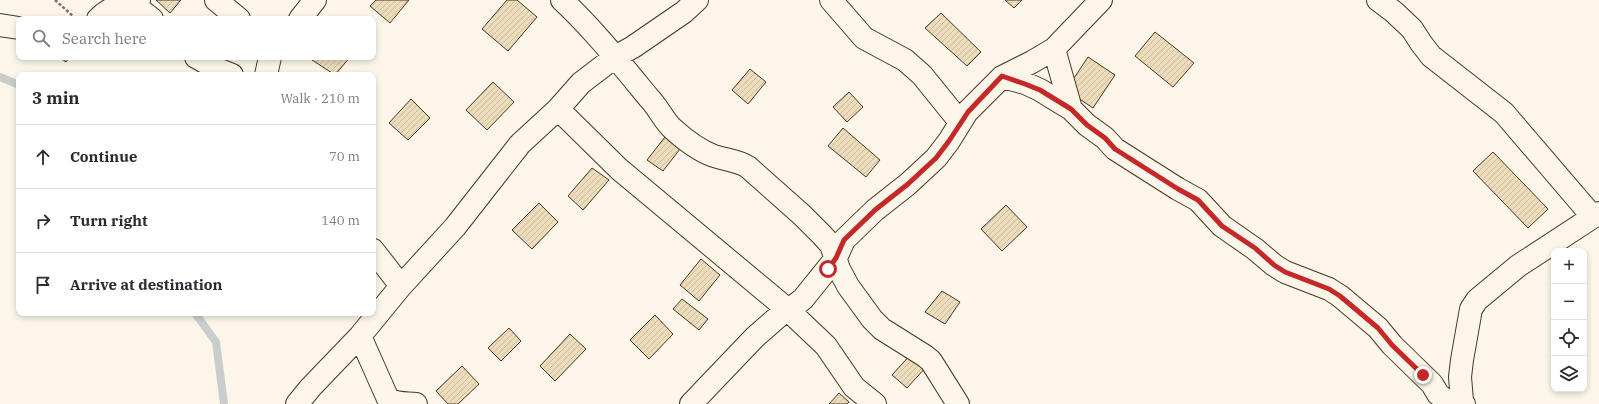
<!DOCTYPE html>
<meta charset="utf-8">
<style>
body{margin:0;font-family:"IBM Plex Serif",serif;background:#f7f7f7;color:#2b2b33}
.controls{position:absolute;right:12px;bottom:12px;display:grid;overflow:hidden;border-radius:8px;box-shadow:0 2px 6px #0003}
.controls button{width:36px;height:36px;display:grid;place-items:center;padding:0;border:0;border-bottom:1px solid #e1e1e2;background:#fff;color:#2b2b33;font:20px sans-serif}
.stop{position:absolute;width:12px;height:12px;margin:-9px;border:3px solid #c62828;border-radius:50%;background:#fff}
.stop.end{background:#c62828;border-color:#fff;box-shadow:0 1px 4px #0008}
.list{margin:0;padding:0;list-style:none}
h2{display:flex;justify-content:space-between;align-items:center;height:52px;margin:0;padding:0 16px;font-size:17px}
h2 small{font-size:13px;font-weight:400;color:#7c7c81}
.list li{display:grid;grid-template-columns:26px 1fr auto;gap:12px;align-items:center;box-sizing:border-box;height:64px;padding:0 16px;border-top:1px solid #e1e1e2}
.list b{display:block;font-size:15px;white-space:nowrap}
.list em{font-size:13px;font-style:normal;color:#7c7c81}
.icon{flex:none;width:22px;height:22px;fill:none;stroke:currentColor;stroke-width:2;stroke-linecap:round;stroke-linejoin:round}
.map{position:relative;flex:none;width:1599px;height:404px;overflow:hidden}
.search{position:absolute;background:#fff;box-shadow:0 2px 6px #0003;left:16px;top:16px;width:360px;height:44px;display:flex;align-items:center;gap:10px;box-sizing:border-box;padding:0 14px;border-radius:8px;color:#7c7c81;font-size:15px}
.panel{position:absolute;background:#fff;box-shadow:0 2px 6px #0003;left:16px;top:72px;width:360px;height:244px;border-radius:8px}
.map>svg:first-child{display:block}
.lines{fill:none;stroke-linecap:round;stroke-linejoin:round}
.stream{stroke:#c9cecd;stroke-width:8}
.building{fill:url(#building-hatch);stroke:#4a3520}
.minor-casing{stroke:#4a3520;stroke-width:24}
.path{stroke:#7f6f5c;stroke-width:2.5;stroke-dasharray:3 2;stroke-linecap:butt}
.minor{stroke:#fbf6e9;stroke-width:22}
.route{stroke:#c62828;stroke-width:5}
</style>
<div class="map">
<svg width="1599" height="404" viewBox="0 0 1599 404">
<defs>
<pattern id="building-hatch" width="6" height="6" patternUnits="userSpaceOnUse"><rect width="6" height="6" fill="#ecdcbc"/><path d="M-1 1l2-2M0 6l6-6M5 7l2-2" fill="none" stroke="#ccbda1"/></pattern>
</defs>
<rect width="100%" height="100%" fill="#fbf6e9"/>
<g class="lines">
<!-- stream -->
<path class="stream" d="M0,77l19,8
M195,313l21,29 8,62"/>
</g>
<!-- building -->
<path class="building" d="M156,0h25l-11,13z
M376,0h33l-19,23 -20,-17z
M507,0h10l20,17 -29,34 -26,-22z
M1005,0h17l-8,8z
M941,13l40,39 -14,14 -42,-38z
M1155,32l39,31 -21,24 -38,-31z
M59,57h10l-3,5z
M315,57h35l-15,18 -23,-15z
M1088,57l27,18 -22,33 -27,-18z
M750,69l16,13 -18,22 -16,-14z
M493,82l21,20 -27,28 -21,-20z
M849,92l14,15 -16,15 -14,-15z
M411,99l19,19 -22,22 -19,-17z
M843,128l37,32 -14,17 -38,-31z
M665,137l15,12 -17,22 -16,-11z
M1493,152l55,57 -20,19 -55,-57z
M592,168l17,12 -26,30 -15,-14z
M539,203l19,19 -26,27 -20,-19z
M1006,205l21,22 -25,24 -21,-22z
M701,259l19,16 -21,26 -19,-16z
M942,291l18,11 -15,22 -20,-12z
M682,299l26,20 -9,11 -26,-21z
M655,315l18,19 -24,25 -19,-19z
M509,328l12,13 -20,20 -13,-13z
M570,334l16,15 -31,32 -15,-15z
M912,353l15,13 -20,22 -15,-13z
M462,366l17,18 -21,20h-10l-12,-13z
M839,393l10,9 -2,2h-18z"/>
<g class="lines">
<defs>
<path id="minor" d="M216,0l23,19
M562,0c32,30 59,64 87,98 9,9 15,23 24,31 11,10 27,22 41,27 12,4 23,4 34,11l54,48 20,20 9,10 8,24 9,17 24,33 10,10 43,27 6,5 27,43
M831,0l33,38 41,22 17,15 38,47
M1378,0l16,12 18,17 9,14 10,13 73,57 89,104
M126,6l17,6 9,7
M98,19c5,-5 10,-9 16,-11 9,-3 18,-3 25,-8
M300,19l15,-19
M0,25l19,3
M1054,49l17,60
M196,57l21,12 15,6
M266,75l4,-18
M1002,77l23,6 15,7 31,19 16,16 18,13 10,11 63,40 20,11 24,26 33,23 19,16 11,7 44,17 11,7 38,32 14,17 40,39 6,10 6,5 10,5
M558,109l61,60 168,140 39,37 28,41 21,17
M373,250l28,36
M360,336l28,63c8,5 18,4 28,5
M297,404l14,-17 49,-51 41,-50 54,-59 65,-83 38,-35 23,-26 34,-26 18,-10 51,-35 13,-12
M691,404l64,-67 32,-28 7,-3 9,-7 33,-41 8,-18 31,-30 33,-26 28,-26 13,-17 18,-29 35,-35 30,-15 22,-13 47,-49
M1464,404l-2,-3 -2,-24 2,-17 9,-51 6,-9 41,-34 81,-53"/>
</defs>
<!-- minor casing -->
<use href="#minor" class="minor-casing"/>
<!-- path -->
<path class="path" d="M55,0l19,17"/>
<!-- minor -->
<use href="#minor" class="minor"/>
</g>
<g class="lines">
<!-- route -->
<path class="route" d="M828,269l8,-11 8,-18 31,-30 33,-26 28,-26 13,-17 19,-29 34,-36 23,8 15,6 31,19 16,16 18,13 10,11 63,40 20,11 24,26 33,22 19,17 11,7 44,17 11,7 38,32 14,17 31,30"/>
</g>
</svg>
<div class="controls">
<button>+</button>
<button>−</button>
<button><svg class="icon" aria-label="locate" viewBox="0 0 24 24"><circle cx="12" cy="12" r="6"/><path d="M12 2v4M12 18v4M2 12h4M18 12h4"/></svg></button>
<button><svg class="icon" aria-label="layers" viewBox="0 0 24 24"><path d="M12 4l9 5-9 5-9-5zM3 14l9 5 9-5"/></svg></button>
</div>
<div class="stop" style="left:828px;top:269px"></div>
<div class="stop end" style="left:1423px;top:375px"></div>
<div class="search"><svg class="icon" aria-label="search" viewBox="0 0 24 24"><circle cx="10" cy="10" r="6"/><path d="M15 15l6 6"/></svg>Search here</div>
<section class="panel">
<h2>3 min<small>Walk · 210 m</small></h2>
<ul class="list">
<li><svg class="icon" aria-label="ahead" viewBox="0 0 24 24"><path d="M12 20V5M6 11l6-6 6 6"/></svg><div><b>Continue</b></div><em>70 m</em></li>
<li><svg class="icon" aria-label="right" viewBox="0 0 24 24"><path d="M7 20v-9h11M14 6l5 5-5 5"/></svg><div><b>Turn right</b></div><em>140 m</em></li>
<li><svg class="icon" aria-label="arrive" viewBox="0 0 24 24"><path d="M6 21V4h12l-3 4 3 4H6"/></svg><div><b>Arrive at destination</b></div></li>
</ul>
</section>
</div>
